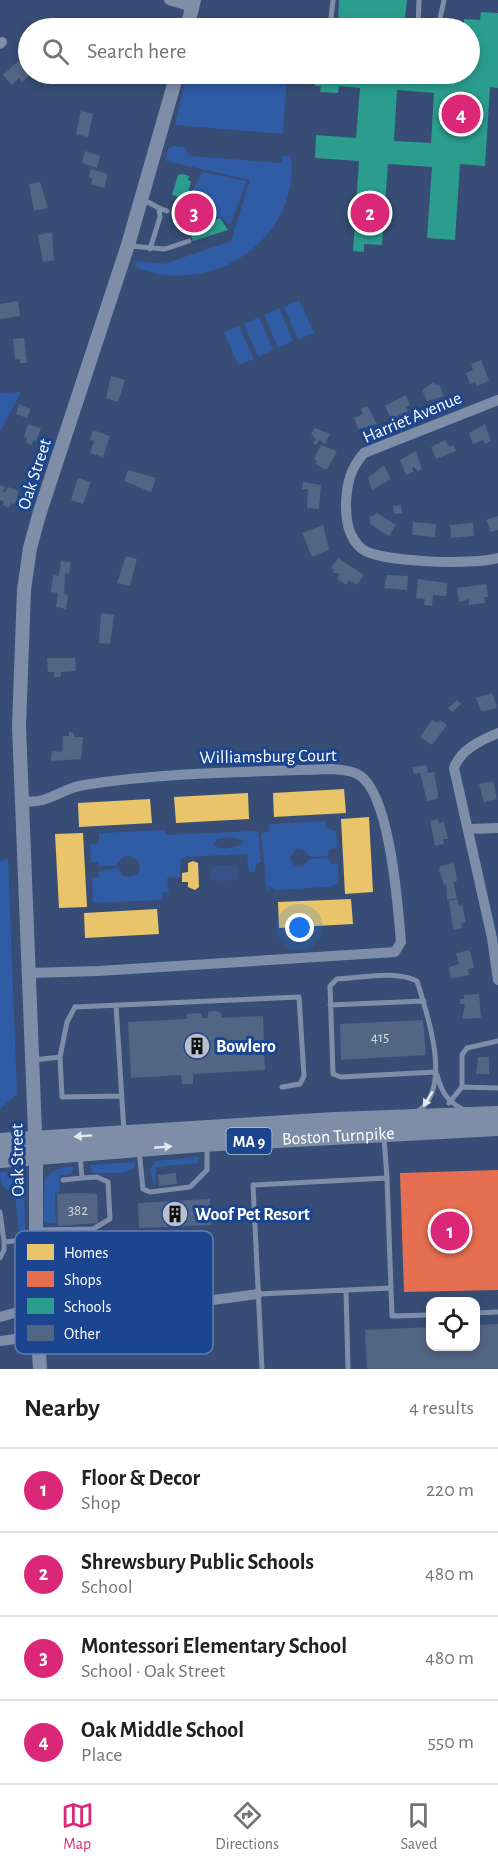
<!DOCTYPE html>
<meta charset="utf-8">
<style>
body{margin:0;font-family:"Alegreya Sans",sans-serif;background:#f2f2f2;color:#202124}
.controls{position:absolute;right:18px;bottom:18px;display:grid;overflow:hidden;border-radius:12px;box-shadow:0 3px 9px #0003}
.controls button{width:54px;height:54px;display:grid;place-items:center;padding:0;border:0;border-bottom:2px solid #e0e0e0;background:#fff;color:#202124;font:30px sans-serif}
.you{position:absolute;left:300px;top:928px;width:21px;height:21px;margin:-15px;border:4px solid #fff;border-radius:50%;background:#1a73e8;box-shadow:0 0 0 9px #1a73e833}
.badge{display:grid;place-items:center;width:39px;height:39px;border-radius:50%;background:#db2777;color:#fff;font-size:20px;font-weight:700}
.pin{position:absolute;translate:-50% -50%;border:3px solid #fff;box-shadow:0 2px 6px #0006}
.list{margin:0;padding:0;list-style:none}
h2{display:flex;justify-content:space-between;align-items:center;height:78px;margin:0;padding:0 24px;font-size:26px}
h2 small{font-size:20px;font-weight:400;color:#757577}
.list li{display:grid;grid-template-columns:39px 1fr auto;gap:18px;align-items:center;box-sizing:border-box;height:84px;padding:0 24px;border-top:2px solid #e0e0e0}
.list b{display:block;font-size:22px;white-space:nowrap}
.list p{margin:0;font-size:20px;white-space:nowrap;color:#757577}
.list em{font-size:20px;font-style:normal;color:#757577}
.icon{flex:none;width:33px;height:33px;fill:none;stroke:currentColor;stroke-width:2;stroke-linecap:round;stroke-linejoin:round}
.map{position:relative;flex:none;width:498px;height:1369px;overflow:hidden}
.search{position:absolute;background:#fff;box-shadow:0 3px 9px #0003;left:18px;right:18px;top:18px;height:66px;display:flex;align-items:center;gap:15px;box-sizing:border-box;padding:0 21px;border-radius:33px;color:#757577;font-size:22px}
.sheet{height:414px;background:#fff}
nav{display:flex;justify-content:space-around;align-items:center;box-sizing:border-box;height:84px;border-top:2px solid #e0e0e0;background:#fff;font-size:16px;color:#757577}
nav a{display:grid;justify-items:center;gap:3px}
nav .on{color:#db2777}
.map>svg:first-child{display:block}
.green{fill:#305ba5;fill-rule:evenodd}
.water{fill:#37538a}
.homes{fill:#e9c46a}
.shops{fill:#e76f51}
.schools{fill:#2a9d8f;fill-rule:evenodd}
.building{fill:#526585}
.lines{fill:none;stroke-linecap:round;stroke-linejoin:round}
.service{stroke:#7e8ea8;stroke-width:5}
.minor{stroke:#7e8ea8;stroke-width:10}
.tertiary{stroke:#7e8ea8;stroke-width:14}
.trunk{stroke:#7e8ea8;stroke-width:18}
.oneway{fill:#e5e8ee}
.labels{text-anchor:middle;stroke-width:6;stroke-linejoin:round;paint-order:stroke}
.number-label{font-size:15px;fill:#d4d8e0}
.shield{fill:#1c4590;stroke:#bbc7de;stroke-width:1.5}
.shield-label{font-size:16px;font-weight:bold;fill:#fff}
.street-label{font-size:18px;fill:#fff;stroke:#1c4590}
.poi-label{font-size:18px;font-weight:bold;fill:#fff;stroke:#1c4590;text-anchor:start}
.key{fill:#1c4590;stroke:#607db1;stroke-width:1.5}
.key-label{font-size:16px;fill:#fff}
</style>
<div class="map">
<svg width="498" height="1369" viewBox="0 0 498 1369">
<rect width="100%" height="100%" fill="#374d75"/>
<!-- green -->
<path class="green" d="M187,74h100l-4,60 -108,-9z
M174,146l10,1 5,9 93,7 1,-8 8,2c9,83 -80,140 -154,111l-3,-7 30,3 67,-23 19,-61 -84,-19 2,-12z
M202,172l45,9 -17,44 -9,-8 -10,2 -8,-25 -13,2z
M299,300l15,33 -16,7 -14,-33z
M279,308l14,33 -15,7 -14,-33z
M259,317l14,33 -15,7 -14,-33z
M239,326l15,33 -16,6 -14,-33z
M21,392l-21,40v-39z
M326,821v7l10,3 1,17 -8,1 -1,7 -17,1 -8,-8 -6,-1 -7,10c2,7 7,10 14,8l5,-7 20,-1 2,6h7v20l-10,3 -53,3 -6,-4 -2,7 -6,-60 8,-1 1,-8z
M165,830v5l93,-4 3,31 -5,2 -1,8h-6l-2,-18 -61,3 -5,2 -1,18 -13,1 2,15 -6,-1 -1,8 -69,3 -1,-26h7v-6l19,-3 4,7 7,2 9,-4 2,-7 -3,-6 -9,-5 -6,3 -7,8h-16l-1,-4h-7l-1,-18 9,-1v-10zM232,837l11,3 1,2c-9,6 -24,10 -31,2l4,-5z
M8,857l9,237 -17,15v-247z
M198,1157v6l-43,4 1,16 -2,3 -4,-17 6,-8z
M135,1162l-1,6 -11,5h-30l-3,-8z
M68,1166l7,2 -5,6 -11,1 1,16 -5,2 1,30h-10l-3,-3 2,-42 10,-8z
M12,1171l7,3 5,11 1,45 -6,3 -4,-38c-12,-10 -15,-5 -15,-23z"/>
<!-- water -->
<path class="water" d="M237,865l1,15 -24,1 -4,-4 3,-11z"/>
<!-- homes -->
<path class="homes" d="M344,789l2,24 -72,4 -1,-24z
M248,793l1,26 -73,4 -2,-26z
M150,799l2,24 -73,4 -1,-24z
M369,817l4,75 -28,2 -4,-75z
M83,833l4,74 -28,1 -4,-74z
M193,861l5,2 1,24 -4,3 -7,-3v-5h-6v-9l6,-1v-9z
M351,899l2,25 -74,4 -1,-26z
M157,909l2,25 -74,4 -1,-25z"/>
<!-- shops -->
<path class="shops" d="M498,1170v120l-94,2 -4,-119z"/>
<!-- schools -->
<path class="schools" d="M339,0h68l-3,28h-78v-3h12z
M481,12l17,1v75l-8,-1 -5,79 -25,-2 -5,76 -28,-2 5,-71 -44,-3 -6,81 -18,-1v8l-11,-1 6,-90 -44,-3 1,-23 40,3 4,-50 -21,-2 -1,7 -18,-1 1,-6h-6l1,-9h6l2,-3h146v-46h-24l1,-6 17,1v-4l16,1zM397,90l37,3 -3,50 -37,-2z
M183,174l6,2 -1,4 3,1 -4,17 12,-4 9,27 12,-3 8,12 -35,11 -4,-11 5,-1 -3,-9 -15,5 -4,-12 11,-3 1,-7 -2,-5 -10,-3 6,-20z"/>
<!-- building -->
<path class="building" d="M19,60l11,15 -8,7 -3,-4 -7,7 -9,-10z
M81,111l12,3 -5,23 -12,-3z
M85,151l15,5 -3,12 -15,-5z
M91,169l17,5 -4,14 -13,-4 1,-6 -3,-1z
M40,182l8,26 -14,3 -5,-27z
M52,232l2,28 -11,2 -5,-27z
M18,301l2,15 -20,3v-15z
M24,338l3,25h-7v-4l-5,1 -2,-21z
M481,360l8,21 -12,5 -2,-4 -5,2 -4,-11 7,-3 -2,-6z
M111,376l14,4 -7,22 -12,-4z
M434,382l1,3 4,-1 5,12 -17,5 -5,-11z
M406,395l4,10 -4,2 2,4 -17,8 -6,-13z
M19,404l12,5 -4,9 -11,-4z
M367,406l10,18 -19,5 -4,-11 9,-4 -2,-5z
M28,424l13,4 -5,13 -3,-1 -1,5 -6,-2 1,-5 -3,-1z
M485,424l6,17 -6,3 -2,-4 -10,4 -4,-11z
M315,428l15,6 -5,10 -6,-4 -3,5 -3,-2 3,-4 -5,-5z
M93,430l17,6 -7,21 -13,-4 4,-12 -4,-1z
M445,440l5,7 4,-2 2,6 -20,8 -5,-12z
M321,445l16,6 -10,19 -12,-6 2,-3 -3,-2z
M416,451l6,18 -4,2 -4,-4 -2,1 1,4 -7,3 -6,-15z
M384,465l7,14 -19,11 -4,-12z
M128,470l28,8 -5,14 -27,-11z
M78,478l13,4 -8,22 -12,-4z
M303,482l18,3 -2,24 -12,-1 1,-19h-6z
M0,485l5,2 -2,5 2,1 3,-6 10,4 -1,9 -3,4 -3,-1 -2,5 -6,-3 1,-3 -4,-2z
M401,505l1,8 -8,1 -1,-8z
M377,513l19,12 -7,11 -19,-12v-7z
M498,516v14l-7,2 -5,-12z
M413,522l23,2 -1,13 -23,-2z
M473,523l1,13 -23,2 -1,-13z
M323,525l6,25 -17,7 -10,-24z
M126,556l11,3 -7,27 -13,-3z
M338,558l26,17 -7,10 -8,-5 -3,5 -9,-6 3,-5 -8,-2 2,-2 -3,-2z
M61,561l10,1 -2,12 -4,-1v4l-1,17 4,1 -2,14 -10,-2 2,-14 -7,-1 2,-17 6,1z
M387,575l21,1 -1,14 -23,-2z
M418,579l29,4 -1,13 -13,-1 -1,11 -8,-1 1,-6 -9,-1z
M486,584l2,13h-4l1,6 -16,2v-6l-10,3 -2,-14z
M101,613l13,2 -4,29 -11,-1z
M47,658h28l1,13 -15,1v5h-7v-5h-6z
M492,693l5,13 -2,3 -14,2 -5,-13z
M457,700l4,4 -9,8 -4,-4z
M432,720l5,3 3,-3 7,5 -15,20 -12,-8z
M69,732l5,1v4h9l-2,22 -30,2 1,-10 10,1 1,-16h6z
M427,765l1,8 6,-1 4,22 -1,5 -10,2 -7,-28 -6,1 -2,-7z
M493,781l4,18 -13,3 -5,-18z
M438,819l1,4 5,-1 4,17h-5l1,5 -9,2 -5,-25z
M454,863l3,18 -4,1 4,16 -10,2 -1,-16 -2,1 -5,-15 1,-4z
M458,899l1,7 3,-1 4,17 -5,1 1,5 -9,2 -4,-29z
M470,950l4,18 -6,1 1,6 -18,4 -2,-12 10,-3 -3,-11z
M479,994l2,24 -19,1 3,-15h-5v-5h4v-4z
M217,1011l4,2v5l42,-2 2,54 -72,4v10h-11l-1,-9 -50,3 -3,-56 59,-3v-5l14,-1 1,5h6v-6z
M423,1020l3,35 -85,5 -1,-36z
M478,1057h11v17h-13z
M176,1173l1,11 -18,2 -1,-11z
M81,1193l16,1 1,29 -40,3 -1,-32z
M210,1199l1,26 -72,3 -1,-25z
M498,1324v45h-131l-2,-39 65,-3v19h46v-21z"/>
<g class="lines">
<!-- service -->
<path class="service" d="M331,19l2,-19
M418,28l1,-28
M438,28l6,-28
M142,199l17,9 1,9 -10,32
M159,208l8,3
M130,246l35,3 24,-8
M116,1005l8,127
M330,1005l94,-4
M60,1057l2,40 60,-1
M34,1060l26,-3 7,-35 8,-15 224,-10 5,79 -4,8 -18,3
M437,1075c5,18 10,26 27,35
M462,1087l36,1
M449,1103l13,-16v-32l5,-7 31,-7
M418,1111c35,-23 9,-98 -1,-130 -22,-11 -56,-3 -80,-2l-7,7 3,88 8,3 95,-5
M139,1150l4,39 7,3 40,-5 17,-17v-24
M387,1178l5,138 38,-1
M63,1180l19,-2
M0,1212l4,30 31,-3
M38,1230l55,-1 17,-10 -2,-37 -11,-5 -15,1 -2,-22
M0,1258l4,-8v-8
M346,1291l2,78
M258,1294l133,-6
M476,1313l22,-1
M262,1369l-9,-184 134,-7 -3,-40"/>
<!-- minor -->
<path class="minor" d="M169,0l23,7
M0,44l2,-2
M498,400l-134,53c-14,16 -17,30 -18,50 0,18 2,34 16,46 19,14 113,16 136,9
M498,733c-17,7 -38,17 -44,35l38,170 6,42
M24,801c23,4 38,-13 60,-16 82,-13 165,-13 248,-16 8,1 20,1 27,6 31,18 39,132 42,167l-6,10 -297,19 -69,2
M469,829l29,-1
M0,1317l36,-10
M0,1341l37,-5 117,-28 104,-14"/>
<!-- tertiary -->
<path class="tertiary" d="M187,28l7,-28
M40,1369l-4,-62v-150l-17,-431 5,-136 6,-42 9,-33 89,-270 49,-171"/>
<!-- trunk -->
<g class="trunk">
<path d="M0,1142l335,-21 163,-6"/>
<path id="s1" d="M0,1159l202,-16 296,-16"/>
</g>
</g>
<!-- one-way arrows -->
<defs><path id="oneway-solid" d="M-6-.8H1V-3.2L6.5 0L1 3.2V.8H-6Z" transform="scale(1.5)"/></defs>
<g class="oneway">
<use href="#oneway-solid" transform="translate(428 1099) rotate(121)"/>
<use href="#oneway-solid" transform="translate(83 1136) rotate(176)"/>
<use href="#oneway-solid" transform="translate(163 1147) rotate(-5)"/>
</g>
<!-- icons -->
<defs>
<symbol id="building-disc" viewBox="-11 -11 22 22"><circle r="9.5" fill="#b9c1cf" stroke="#1c4590"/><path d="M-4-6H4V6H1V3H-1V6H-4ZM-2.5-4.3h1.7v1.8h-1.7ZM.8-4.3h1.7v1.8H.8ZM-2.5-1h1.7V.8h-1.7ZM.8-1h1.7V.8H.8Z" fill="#111"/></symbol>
</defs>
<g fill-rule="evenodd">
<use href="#building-disc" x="182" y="1031" width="30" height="30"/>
<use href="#building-disc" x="160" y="1199" width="30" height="30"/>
</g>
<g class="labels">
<!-- number labels -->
<g class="number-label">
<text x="380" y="1042">415</text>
<text x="78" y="1215">382</text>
</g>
<!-- shield labels -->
<rect class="shield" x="226.5" y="1128" width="45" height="26" rx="4.5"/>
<g class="shield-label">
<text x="249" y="1147">MA 9</text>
</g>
<!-- street labels -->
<g class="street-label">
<text transform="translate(412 417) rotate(-23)" y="6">Harriet Avenue</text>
<text transform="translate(34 474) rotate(-72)" y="6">Oak Street</text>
<text transform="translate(268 756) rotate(-1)" y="6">Williamsburg Court</text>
<text dy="6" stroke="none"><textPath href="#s1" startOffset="339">Boston Turnpike</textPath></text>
<text transform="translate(17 1160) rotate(-91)" y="6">Oak Street</text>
</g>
<!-- poi labels -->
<g class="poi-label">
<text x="216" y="1052">Bowlero</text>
<text x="195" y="1220">Woof Pet Resort</text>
</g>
</g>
<!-- legend -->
<rect x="15" y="1231" width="198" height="123" rx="9" class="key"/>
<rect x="27" y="1244" width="27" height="16" fill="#e9c46a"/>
<rect x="27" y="1271" width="27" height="16" fill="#e76f51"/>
<rect x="27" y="1298" width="27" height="16" fill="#2a9d8f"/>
<rect x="27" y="1325" width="27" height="16" fill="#526585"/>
<g class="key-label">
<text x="64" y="1258">Homes</text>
<text x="64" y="1285">Shops</text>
<text x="64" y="1312">Schools</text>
<text x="64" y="1339">Other</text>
</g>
</svg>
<div class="controls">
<button><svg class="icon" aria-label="locate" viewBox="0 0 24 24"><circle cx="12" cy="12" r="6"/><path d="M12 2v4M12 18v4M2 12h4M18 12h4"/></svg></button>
</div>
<div class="you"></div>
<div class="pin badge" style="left:450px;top:1231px">1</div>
<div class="pin badge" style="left:370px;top:213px">2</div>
<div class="pin badge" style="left:194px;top:213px">3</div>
<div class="pin badge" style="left:461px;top:114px">4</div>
<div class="search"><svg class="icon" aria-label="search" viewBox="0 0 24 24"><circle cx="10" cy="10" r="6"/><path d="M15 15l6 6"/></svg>Search here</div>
</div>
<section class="sheet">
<h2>Nearby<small>4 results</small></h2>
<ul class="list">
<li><span class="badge">1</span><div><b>Floor &amp; Decor</b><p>Shop</p></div><em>220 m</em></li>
<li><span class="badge">2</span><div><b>Shrewsbury Public Schools</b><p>School</p></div><em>480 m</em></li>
<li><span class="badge">3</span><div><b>Montessori Elementary School</b><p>School · Oak Street</p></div><em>480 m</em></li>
<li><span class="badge">4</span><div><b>Oak Middle School</b><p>Place</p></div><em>550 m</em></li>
</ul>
</section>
<nav>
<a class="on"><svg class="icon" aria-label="map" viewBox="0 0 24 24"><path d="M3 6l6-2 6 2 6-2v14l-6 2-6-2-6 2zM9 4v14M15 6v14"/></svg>Map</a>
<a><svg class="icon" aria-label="directions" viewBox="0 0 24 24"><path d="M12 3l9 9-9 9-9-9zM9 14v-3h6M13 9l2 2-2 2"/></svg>Directions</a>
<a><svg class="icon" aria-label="saved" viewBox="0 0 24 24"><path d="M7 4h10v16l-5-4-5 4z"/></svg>Saved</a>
</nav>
